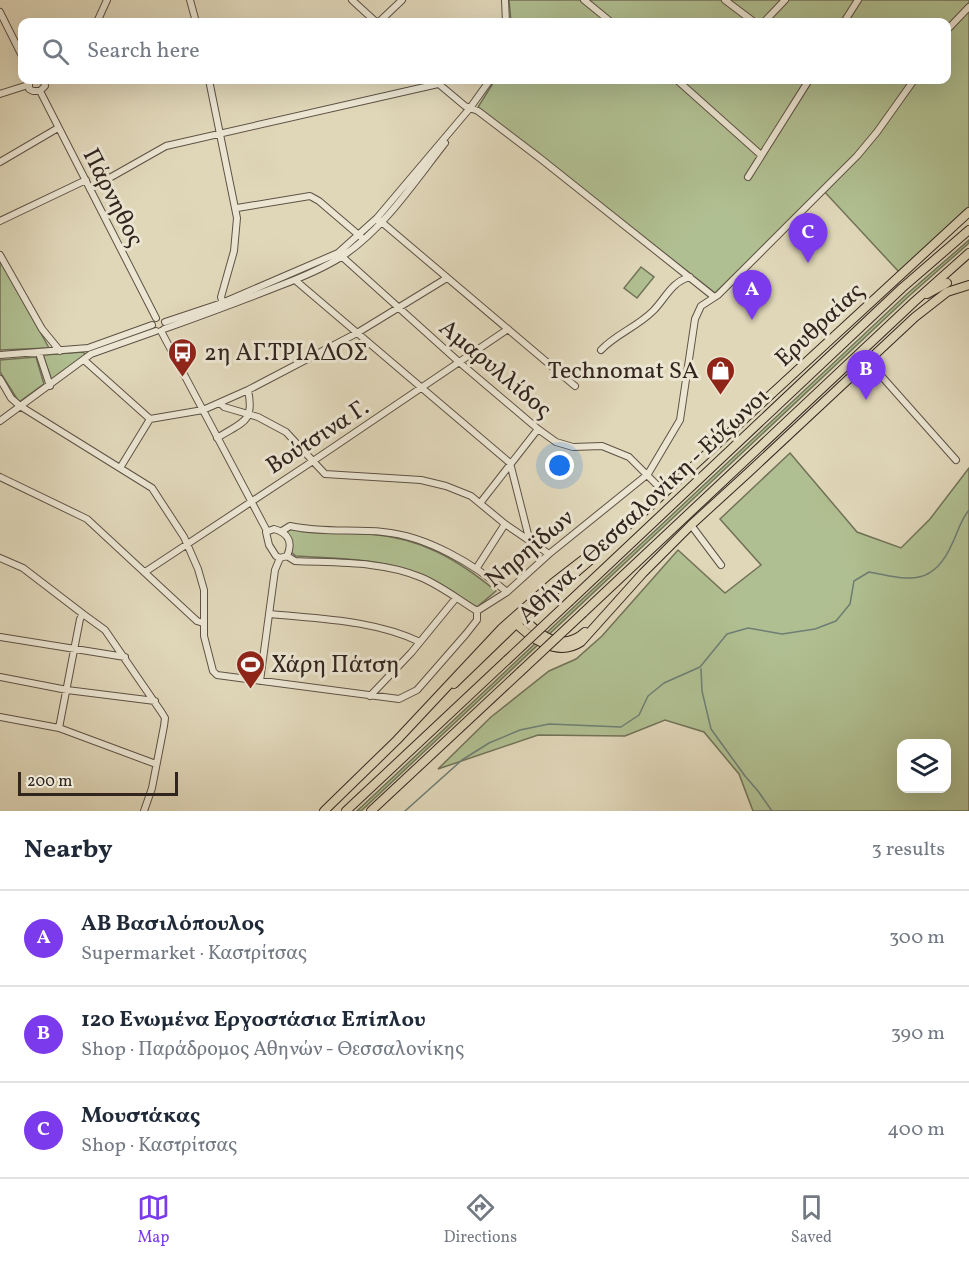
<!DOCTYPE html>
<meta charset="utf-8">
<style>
body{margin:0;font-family:Vollkorn,serif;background:#f2f2f3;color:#1f2937}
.controls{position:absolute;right:18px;bottom:18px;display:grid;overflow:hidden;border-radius:12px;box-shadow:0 6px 24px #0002}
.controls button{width:54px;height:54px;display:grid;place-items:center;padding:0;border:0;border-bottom:2px solid #e0e1e3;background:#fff;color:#1f2937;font:30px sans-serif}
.scale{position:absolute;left:18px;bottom:15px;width:160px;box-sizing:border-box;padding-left:6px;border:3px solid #32251e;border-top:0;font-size:16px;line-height:21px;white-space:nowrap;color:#32251e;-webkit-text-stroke:4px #ebe5d2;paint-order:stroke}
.you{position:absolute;left:560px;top:466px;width:21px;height:21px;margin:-15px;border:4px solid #fff;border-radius:50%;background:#1a73e8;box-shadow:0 0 0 9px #1a73e833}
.badge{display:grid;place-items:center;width:39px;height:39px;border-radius:50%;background:#7c3aed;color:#fff;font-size:20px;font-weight:700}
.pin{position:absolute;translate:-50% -50px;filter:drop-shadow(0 2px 3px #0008)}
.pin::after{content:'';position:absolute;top:32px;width:21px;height:18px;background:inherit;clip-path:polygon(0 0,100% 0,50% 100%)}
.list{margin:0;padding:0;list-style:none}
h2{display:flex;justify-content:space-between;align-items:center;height:78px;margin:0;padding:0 24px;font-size:26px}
h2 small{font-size:20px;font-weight:400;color:#747a83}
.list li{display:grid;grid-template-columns:39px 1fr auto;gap:18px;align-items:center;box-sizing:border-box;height:96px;padding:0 24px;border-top:2px solid #e0e1e3}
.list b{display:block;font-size:22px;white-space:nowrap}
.list p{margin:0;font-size:20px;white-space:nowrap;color:#747a83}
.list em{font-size:20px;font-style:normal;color:#747a83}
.icon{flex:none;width:33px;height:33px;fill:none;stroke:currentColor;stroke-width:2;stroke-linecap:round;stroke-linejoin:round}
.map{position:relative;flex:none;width:969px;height:811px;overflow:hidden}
.search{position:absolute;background:#fff;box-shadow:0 6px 24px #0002;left:18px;right:18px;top:18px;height:66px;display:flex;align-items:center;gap:15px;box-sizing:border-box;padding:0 21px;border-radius:12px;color:#747a83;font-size:22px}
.sheet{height:366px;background:#fff}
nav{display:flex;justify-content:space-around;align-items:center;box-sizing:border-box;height:84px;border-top:2px solid #e0e1e3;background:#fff;font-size:16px;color:#747a83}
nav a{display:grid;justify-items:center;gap:3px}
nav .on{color:#7c3aed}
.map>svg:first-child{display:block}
.green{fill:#b0bf91;stroke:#717258;stroke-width:1.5;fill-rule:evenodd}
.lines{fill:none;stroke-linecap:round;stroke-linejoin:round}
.stream{stroke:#6d7e75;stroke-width:1.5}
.minor-casing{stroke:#5e5245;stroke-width:8}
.major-casing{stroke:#32251e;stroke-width:10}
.highway-casing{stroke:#32251e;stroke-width:10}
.minor{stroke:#ebe5d2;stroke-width:6}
.major{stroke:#e0d7b9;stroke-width:8}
.highway{stroke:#e0d7b9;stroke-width:8}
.highway-bridge-casing{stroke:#32251e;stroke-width:10;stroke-linecap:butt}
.highway-bridge{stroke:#e0d7b9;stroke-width:8}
.labels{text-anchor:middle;stroke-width:6;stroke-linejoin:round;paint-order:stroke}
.street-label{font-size:24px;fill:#32251e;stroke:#ebe5d2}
.poi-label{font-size:24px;fill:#32251e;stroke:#ebe5d2;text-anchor:start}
</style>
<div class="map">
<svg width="969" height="811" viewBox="0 0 969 811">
<rect width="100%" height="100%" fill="#e0d7b9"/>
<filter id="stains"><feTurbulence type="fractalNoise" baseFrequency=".00333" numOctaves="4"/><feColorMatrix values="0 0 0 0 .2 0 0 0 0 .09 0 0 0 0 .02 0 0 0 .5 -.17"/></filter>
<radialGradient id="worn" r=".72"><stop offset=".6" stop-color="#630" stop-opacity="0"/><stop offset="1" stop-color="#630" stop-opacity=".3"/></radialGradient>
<!-- green -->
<path class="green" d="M509,0h460v208l-70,64 -77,-83 -107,104 -237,-186 17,-27h451v-58h-435z
M969,240v3l-60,53 -548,515h-4l550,-517z
M0,259l49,89 -49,2z
M641,267l13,10 -17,21 -13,-10z
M83,352l3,3 -34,26 -9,-26z
M36,357l8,27 -25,18 -19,-30v-12z
M790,453l67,79 44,16 29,-29 39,-51v343h-216l-14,-37 -35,-42 -39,-12 -40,16 -87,-1 -100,34 53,-52 58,-46 27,-12 26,-23 76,-86 47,43 36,-28 -41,-46zM902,744h44v44h-44z
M291,529c26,5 52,3 78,5 52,4 88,25 127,57l-19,16c-16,-9 -31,-21 -48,-29 -40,-20 -89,-19 -133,-22l-5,-4c3,-9 1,-12 -5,-20z"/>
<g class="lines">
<!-- stream -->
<path class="stream" d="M701,669l1,22 9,38 34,47 13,15 14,20
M405,811l57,-51 27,-17 31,-13 29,-6 72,3 18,-12 9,-19 16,-13 36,-16 27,-33 21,-6 34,6 33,-5 21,-8 14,-17 4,-23 15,-9c40,8 64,15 83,-28 6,-12 8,-23 17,-34"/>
<defs>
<path id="minor" d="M190,0l6,22
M352,0l24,22
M505,0l1,22
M584,0l27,22
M725,0l29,22
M0,12l22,44
M97,22l10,-22
M379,22l23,-22
M764,22l21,-22
M844,22l14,-22
M946,31l23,-24
M29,80v9l4,2h7
M209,80l28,138 -3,33 -13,46 2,8
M434,80l31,26 13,5 63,48 172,137
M677,80l84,75
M40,91l116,227
M40,91l5,-5 -1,-6
M0,94l28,-9
M0,162l58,-34
M748,177l61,-97
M90,189l76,-43 272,-62
M237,208l73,-12 9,5 42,36
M378,219l197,167
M0,221l86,-41
M338,253l121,109 79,67 18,13 17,5 29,-1 27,11 36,36
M0,255l42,74 18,22
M295,280l215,183 19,75
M165,322l57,-19 116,-50 39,-35 93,-110 20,-28
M164,329c39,-14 77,-28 115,-43 21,-8 43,-17 62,-29 42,-27 74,-76 104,-114
M161,331l106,200
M601,350c15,-16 36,-23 52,-39 13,-13 18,-29 37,-34
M39,353l11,33
M0,355l88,-7 64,-23
M84,360l66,59
M868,361l88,99
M0,379l11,19 9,8 132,82 32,49 14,32 6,21v46l9,35 4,4 182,24 18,-9 49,-56 11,-14v-9
M220,403l4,4 34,10 28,15 39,42 96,6 25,6 25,10 34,28 44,30
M150,419l53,-9 45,-20 109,-57 90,-55
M0,421l91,-67 65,-23
M217,438c25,-16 38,-15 31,-48
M120,468l30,-49
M0,477l87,42 110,102 6,2
M481,502l57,-73
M691,525l30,40
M274,529c15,4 19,14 13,27l-7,2 -4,-2 -7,-11 -3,-13z
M282,531l8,-5c31,7 62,3 93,6 44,4 91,32 124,60
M287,556l8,5c41,2 87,0 125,16 20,8 39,23 57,34
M0,558l23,10 60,46 22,16 57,83 3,5 -1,8 -12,62 -8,23
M476,569l29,-45
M145,572l168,-111 195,-132
M477,611l30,-19 42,-38 99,-80 32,-54 15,-101 6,-13 17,-11 139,-139 20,-24 37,-52
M270,614c50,5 104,6 150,28
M0,637l125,20
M0,677l67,13 88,11
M260,681l15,-111 5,-12
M370,696l41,-43 45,-55
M0,717l59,11 97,36
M59,728l21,-109 3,-5"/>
<path id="major" d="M522,617c18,19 40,36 63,15
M512,619c17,19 45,39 69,23l62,-69 48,-48 58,-53 166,-155 32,-25 22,-7
M454,684l62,-60 78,-67
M324,811l73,-71 105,-112 51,-45 84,-65 332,-306"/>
<path id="highway" d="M927,294l20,-11
M570,601l332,-313 67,-58
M583,613l331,-311 55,-49
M346,811l161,-151
M371,811l149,-139"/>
</defs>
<!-- minor casing -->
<use href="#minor" class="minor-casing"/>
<!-- major casing -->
<use href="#major" class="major-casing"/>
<!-- highway casing -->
<use href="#highway" class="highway-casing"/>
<!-- minor -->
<use href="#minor" class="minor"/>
<!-- major -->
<use href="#major" class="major"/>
<!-- highway -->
<use href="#highway" class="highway"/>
<defs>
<path id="highway-bridge" d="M507,660l63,-59
M520,672l63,-59"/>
</defs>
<!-- highway-bridge casing -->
<use href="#highway-bridge" class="highway-bridge-casing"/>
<!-- highway-bridge -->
<use href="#highway-bridge" class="highway-bridge"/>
</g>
<!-- icons -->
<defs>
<symbol id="bus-pin" viewBox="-11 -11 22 30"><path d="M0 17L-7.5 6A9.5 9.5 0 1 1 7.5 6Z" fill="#8f2418" stroke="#ebe5d2"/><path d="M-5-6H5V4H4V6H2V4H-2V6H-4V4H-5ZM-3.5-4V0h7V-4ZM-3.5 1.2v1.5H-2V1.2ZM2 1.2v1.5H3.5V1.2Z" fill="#fff"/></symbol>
<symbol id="shop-pin" viewBox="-11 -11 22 30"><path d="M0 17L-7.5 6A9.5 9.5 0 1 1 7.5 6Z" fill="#8f2418" stroke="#ebe5d2"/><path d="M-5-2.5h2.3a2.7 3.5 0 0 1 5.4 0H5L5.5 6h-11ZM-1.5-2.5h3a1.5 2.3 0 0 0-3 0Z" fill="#fff"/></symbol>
<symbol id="stadium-pin" viewBox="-11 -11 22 30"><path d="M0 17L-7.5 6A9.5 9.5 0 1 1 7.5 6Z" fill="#8f2418" stroke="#ebe5d2"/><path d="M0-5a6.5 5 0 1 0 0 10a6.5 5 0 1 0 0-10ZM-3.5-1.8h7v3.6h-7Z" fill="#fff"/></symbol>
</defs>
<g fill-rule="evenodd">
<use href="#bus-pin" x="166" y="336" width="33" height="45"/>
<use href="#shop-pin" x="704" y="354" width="33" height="45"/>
<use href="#stadium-pin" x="234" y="648" width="33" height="45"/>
</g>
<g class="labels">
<!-- street labels -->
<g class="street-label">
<text transform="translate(114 197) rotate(63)" y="8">Πάρνηθος</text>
<text transform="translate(819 324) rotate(-43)" y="8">Ερυθραίας</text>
<text transform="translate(496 368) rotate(40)" y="8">Αμαρυλλίδος</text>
<text transform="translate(317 436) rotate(-33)" y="8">Βούτσινα Γ.</text>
<text transform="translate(643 505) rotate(-43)" y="8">Αθήνα - Θεσσαλονίκη - Εύζωνοι</text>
<text transform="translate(529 548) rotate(-40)" y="8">Νηρηϊδων</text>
</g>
<!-- poi labels -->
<g class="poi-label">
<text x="204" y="360">2η ΑΓ.ΤΡΙΑΔΟΣ</text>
<text x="699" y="378" text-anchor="end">Technomat SA</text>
<text x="271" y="672">Χάρη Πάτση</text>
</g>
</g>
<rect width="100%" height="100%" filter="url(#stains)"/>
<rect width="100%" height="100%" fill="url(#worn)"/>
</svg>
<div class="controls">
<button><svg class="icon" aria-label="layers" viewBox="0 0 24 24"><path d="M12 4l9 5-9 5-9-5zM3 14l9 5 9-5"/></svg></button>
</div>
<div class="scale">200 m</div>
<div class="you"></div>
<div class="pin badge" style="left:752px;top:320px">A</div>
<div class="pin badge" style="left:866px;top:400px">B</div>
<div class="pin badge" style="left:808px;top:263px">C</div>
<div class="search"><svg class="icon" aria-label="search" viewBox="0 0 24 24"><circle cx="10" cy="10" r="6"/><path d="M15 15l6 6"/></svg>Search here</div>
</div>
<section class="sheet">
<h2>Nearby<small>3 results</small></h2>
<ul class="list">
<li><span class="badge">A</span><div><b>ΑΒ Βασιλόπουλος</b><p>Supermarket · Καστρίτσας</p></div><em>300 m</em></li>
<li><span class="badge">B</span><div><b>120 Ενωμένα Εργοστάσια Επίπλου</b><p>Shop · Παράδρομος Αθηνών - Θεσσαλονίκης</p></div><em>390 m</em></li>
<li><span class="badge">C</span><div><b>Μουστάκας</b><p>Shop · Καστρίτσας</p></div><em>400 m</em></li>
</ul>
</section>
<nav>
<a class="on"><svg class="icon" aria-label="map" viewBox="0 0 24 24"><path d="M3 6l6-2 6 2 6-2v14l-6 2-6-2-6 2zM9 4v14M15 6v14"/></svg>Map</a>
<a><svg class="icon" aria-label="directions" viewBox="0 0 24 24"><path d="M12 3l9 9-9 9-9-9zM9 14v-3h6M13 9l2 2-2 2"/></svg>Directions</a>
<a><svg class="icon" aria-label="saved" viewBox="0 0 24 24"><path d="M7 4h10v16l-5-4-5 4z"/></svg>Saved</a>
</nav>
